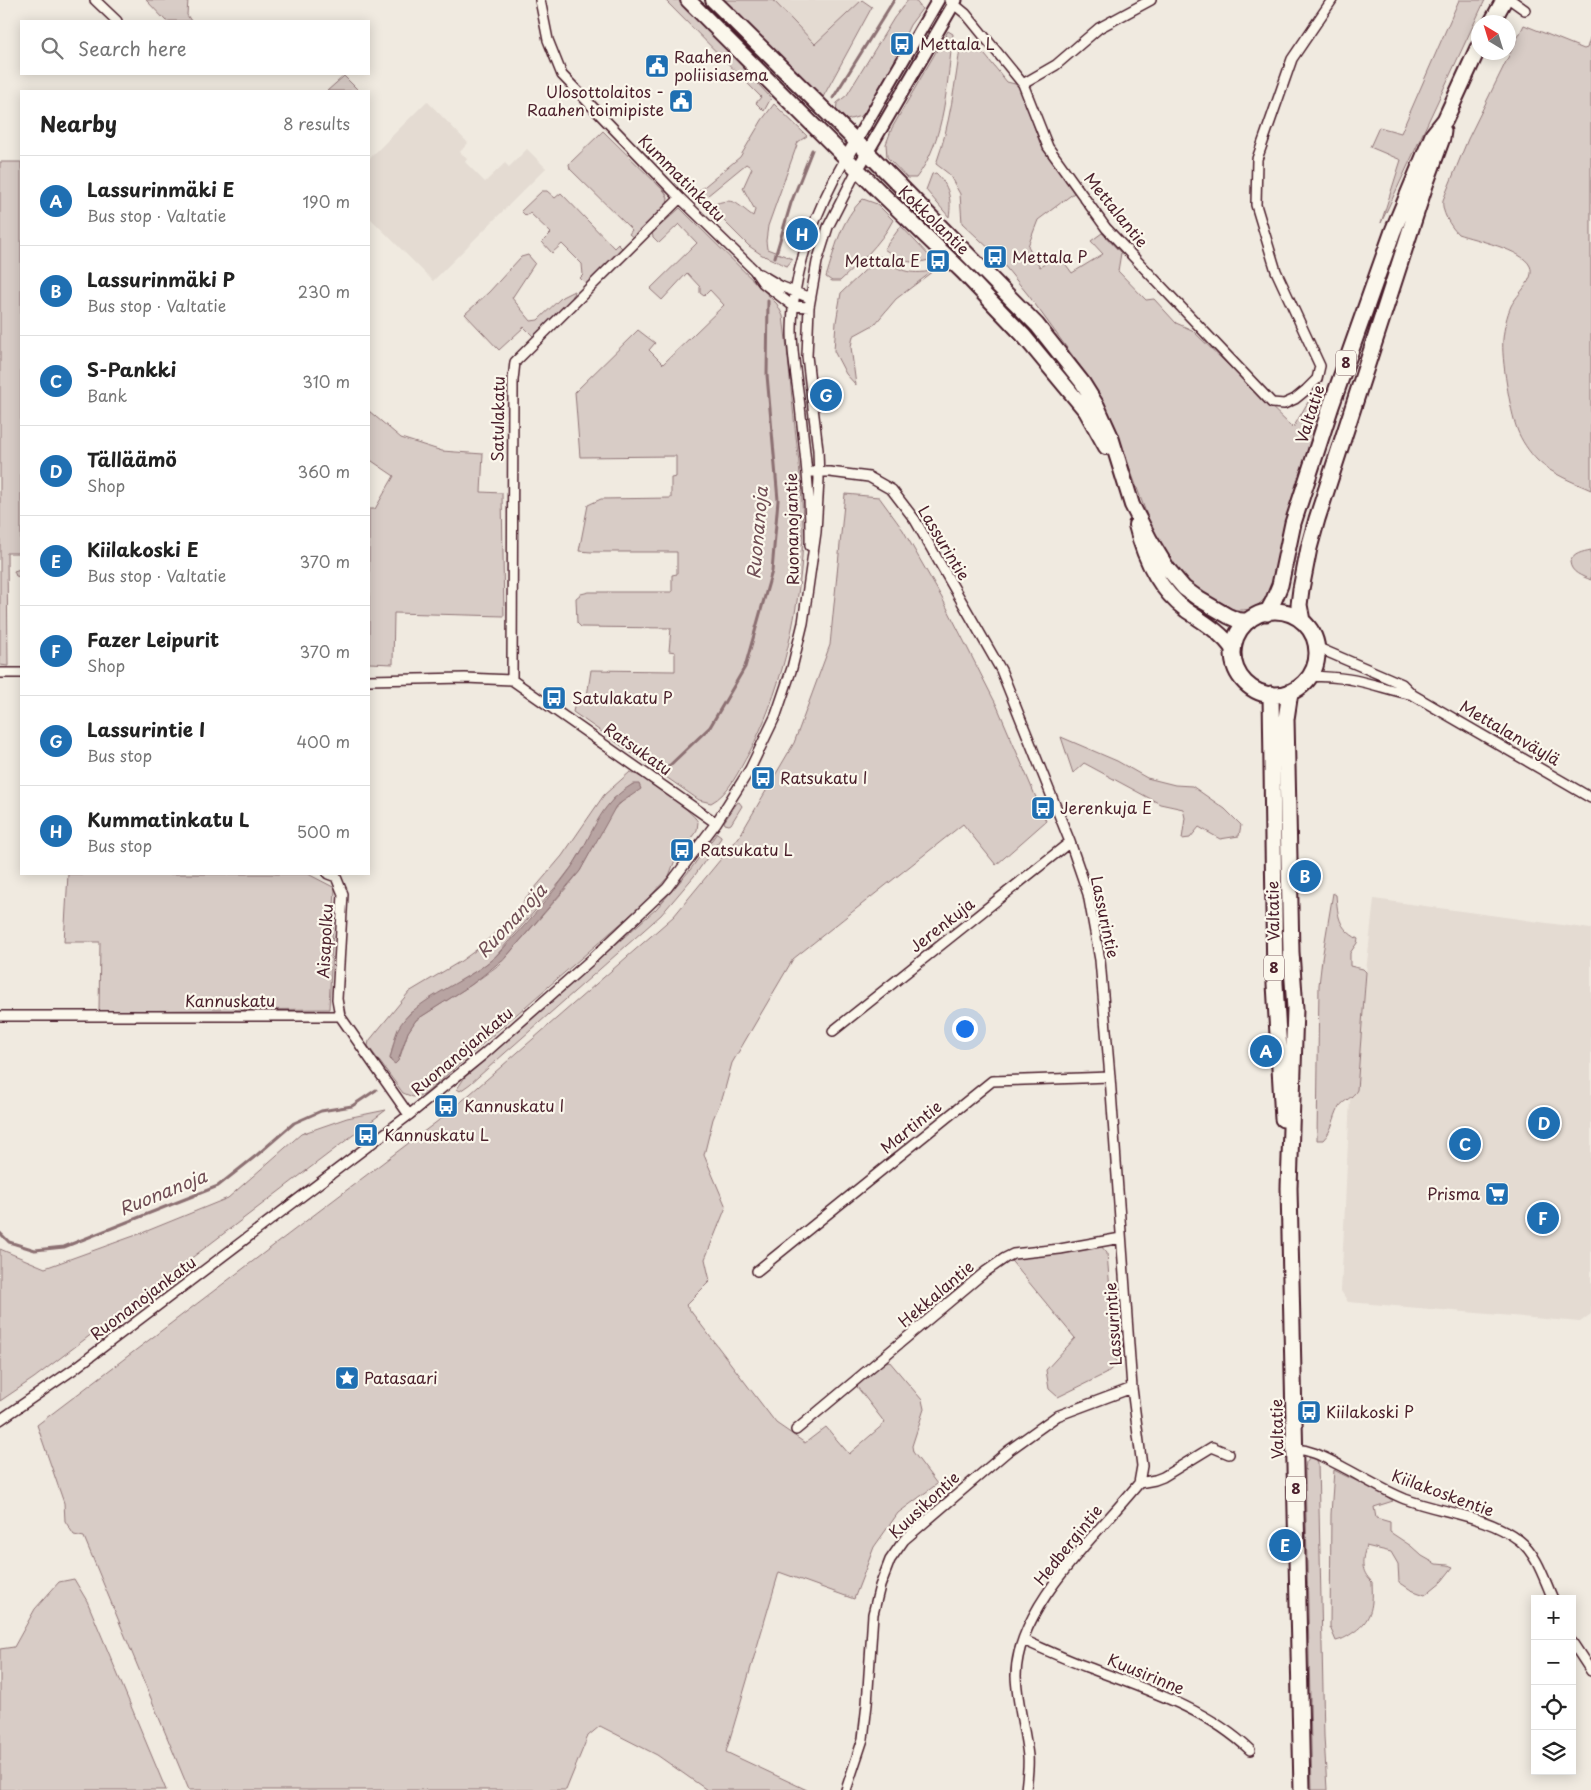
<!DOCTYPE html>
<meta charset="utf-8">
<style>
body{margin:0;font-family:"Playpen Sans",sans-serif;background:#f6f6f6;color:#222}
.controls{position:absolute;right:15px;bottom:15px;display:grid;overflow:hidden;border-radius:0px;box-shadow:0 2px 12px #0003}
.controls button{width:45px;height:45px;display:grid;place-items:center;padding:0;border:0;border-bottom:1px solid #e0e0e0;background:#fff;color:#222;font:25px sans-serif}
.compass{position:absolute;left:1471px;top:15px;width:45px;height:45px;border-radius:50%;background:#fff;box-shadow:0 2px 12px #0003;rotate:322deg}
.you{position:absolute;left:964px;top:1028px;width:18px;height:18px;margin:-12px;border:4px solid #fff;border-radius:50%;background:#1a73e8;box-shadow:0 0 0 8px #1a73e833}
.badge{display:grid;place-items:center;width:32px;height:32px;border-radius:50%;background:#1f6fb2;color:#fff;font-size:16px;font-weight:700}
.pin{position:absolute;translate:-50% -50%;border:2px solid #fff;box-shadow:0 1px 5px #0006}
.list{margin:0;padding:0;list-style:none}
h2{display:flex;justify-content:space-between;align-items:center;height:65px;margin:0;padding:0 20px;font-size:21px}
h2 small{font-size:16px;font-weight:400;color:#767676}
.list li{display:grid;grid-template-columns:32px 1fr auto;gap:15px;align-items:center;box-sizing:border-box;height:90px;padding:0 20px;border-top:1px solid #e0e0e0}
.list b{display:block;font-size:19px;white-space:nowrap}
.list p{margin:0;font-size:16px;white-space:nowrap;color:#767676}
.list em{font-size:16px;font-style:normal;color:#767676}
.icon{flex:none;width:28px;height:28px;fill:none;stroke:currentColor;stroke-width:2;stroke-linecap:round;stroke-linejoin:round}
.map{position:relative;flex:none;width:1591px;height:1790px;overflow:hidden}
.search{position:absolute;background:#fff;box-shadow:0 2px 12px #0003;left:20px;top:20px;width:350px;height:55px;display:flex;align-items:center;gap:12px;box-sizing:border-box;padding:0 18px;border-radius:0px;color:#767676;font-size:19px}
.panel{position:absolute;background:#fff;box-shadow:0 2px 12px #0003;left:20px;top:90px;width:350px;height:785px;border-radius:0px}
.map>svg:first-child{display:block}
.built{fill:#e4dbd2}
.green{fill:#d8ccc6;stroke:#917678;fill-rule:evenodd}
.water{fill:#b8a4a2;stroke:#8c6f72}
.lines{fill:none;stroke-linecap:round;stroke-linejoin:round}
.stream{stroke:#8c6f72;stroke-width:3}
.minor-casing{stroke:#4a1f2b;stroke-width:12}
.tertiary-casing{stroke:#4a1f2b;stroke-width:15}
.secondary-casing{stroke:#4a1f2b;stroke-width:18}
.trunk-casing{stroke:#4a1f2b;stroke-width:19}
.minor{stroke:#fbf7ec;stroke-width:9}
.tertiary{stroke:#fbf7ec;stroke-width:11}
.secondary{stroke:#fbf7ec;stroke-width:14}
.trunk{stroke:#fbf7ec;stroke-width:15}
.labels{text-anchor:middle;stroke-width:4.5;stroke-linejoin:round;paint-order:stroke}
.shield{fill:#fbf7ec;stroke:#7f6065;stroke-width:1}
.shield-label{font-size:15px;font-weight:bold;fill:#4a1f2b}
.poi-label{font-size:16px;fill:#4a1f2b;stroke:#fbf7ec;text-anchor:start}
.street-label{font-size:16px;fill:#4a1f2b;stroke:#fbf7ec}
.water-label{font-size:18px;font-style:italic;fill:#704e55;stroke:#fbf7ec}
</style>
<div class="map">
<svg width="1591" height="1790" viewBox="0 0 1591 1790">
<rect width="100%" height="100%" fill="#f0eae0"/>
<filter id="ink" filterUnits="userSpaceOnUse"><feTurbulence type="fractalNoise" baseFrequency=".02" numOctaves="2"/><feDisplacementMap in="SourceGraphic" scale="10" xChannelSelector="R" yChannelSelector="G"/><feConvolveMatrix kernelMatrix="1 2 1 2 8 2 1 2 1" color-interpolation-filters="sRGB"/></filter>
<g filter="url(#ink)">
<!-- built -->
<path class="built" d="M767,0h96l-50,47z
M427,101l41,42 -8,9 7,7 -2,3 20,20 20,-19 4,4 18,-18 19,19 -113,113 -64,-64v-58z
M1374,899l217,30v385l-11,8 -232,-20 -7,-11 9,-193 5,-4 2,-4 9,-118z"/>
<!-- green -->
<path class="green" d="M146,0h42l-1,15 4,6h-25z
M665,0h16l90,98 -7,13 -8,-8 5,-6z
M721,0h52l42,44 47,-44 10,7 -50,92z
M908,0h7l7,9 -12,16 -14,29 -3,13 -22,40 -10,9 -14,4 -11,-7 1,-10 10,-8 47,-77z
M1459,0h26l-104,223 20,-63 -31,-13 9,-20 22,6z
M1524,25l60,24 3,-1 4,-13v455c-18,-8 -39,-16 -53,-29 -9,-9 -17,-21 -21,-32 -7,-19 -16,-71 -14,-90 1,-11 4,-24 8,-33 6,-12 25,-27 19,-40 -8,-17 -55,-26 -72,-32 -8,-8 -17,-23 -15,-34l25,-61z
M948,31l5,3c-6,46 -7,106 -37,144h-9l-20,-21 -1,-13 6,-16z
M961,42l24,13 22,27 12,3 21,58 34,50 -36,27 -10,26 12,21 19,-12 13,18 31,-19 -12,-13 11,-8 19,20 -3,18 28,29 8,-1 22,24 16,7 101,98 15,-26 15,-13 7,1 -57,194c-26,63 -92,-4 -112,-37 -4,-6 -6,-12 -9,-18l-41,-112 -28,-47 -54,-74 -34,-42 -33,-31 -2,-29 -11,-20 -13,-10c14,-39 19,-81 25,-122z
M344,76l15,15h-32z
M774,104l33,32 -9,6 -30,84 -2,15 1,8 26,10 -6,7 -25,-11 -13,-9 -35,-35 -2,-6c23,-9 24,-1 41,11l2,-6 -12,-22 9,-20 -6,-4 -39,32 -7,2 -1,-7 41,-34 22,-37z
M603,131l62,61 3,6 -1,7 -33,33 -5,-4 3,-4 -62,-61 -1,-5z
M0,162h21v415l-5,-1 -2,-5 6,-2v-16h-13l1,113 -8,-1z
M936,173c13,12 16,27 13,44l-23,-27 6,-16z
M542,191h5l8,7 6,-5 53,55 4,-4 5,5 -37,35 -6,-6 3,-3 -1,-11 -20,-20 -10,9 -10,-11 9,-9 -21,-20 -4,3 -5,-5z
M863,199l14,5 16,16c-13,25 -33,42 -53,61h-8l-6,-4c9,-28 15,-58 37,-78z
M680,208l97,96 6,12c5,37 8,75 12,112 5,43 10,86 7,129 -4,62 -23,140 -53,196 -10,17 -20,41 -38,50l-12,-3 -126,-88 2,-9h11l5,-33 84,1v-19l-6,-1 2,-23 -90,-1 -4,-4 -1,-25 5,-4 8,-2h83v-17l5,-1v-22h-86l-12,-1 9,-46 13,-6 70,-1v-20l5,-1v-21l-96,1 -5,-65 63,-62 17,13 -6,7 14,14 61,-59 -14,-15 -6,6 -4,-3v-6l-13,-14 -25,27 -12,-11 47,-46 -18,-19 -20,19 -6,-6 -1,-4z
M901,226l31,33c-21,7 -31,2 -48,-10z
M528,255l7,8 -23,35 19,23 7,-1 24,-23 12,-6 -2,9 -38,37 -10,-10 -25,23 -34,-36 24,-22 32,-35z
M880,256c20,15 27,19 53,15l-37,28 -21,25 -22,12 -2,11 5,38 -10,-11 -12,-23 2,-29 5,-29z
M369,411l32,27 41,13 41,3 -2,38 21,1 2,123 -110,-3 -1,51 -24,-1v-154h6l19,-33 -25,-17z
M845,494l34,3 24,33 39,68 55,108 49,115 -50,44 -33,-41 -170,135 -61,104 -9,33 -10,23 -9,36 22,52 -21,52 5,22 -24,24 90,118 29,20 21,-16 23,27 36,-31 -31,-40 20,-16 15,-6 33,39 2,9 -12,37 1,6 24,32 -39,29 -24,34 -20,52 -75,-27 -53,180 81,38h-100l-50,-35 -57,-29 -12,10 -22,54h-377l-105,-253 -10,-2 -9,-14 -1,-18 -27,-78 410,-311 227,-198 65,-79 55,-94 36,-98z
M1591,550v30c-9,-4 -20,-7 -21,-18 4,-9 12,-10 21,-12z
M1061,737l56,24 30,17 28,7 17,1 33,23 16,16 -2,11 -19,3 -21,-12 -9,11 -8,1 3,-21 -2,-9 -23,-5 -76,-41 -11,10z
M630,772c12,3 62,38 68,50l-1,8 -22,30 -6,16 -27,29 -218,190 -11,2 -10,-4 -35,-47 1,-5 40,-49 52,-31 18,-13 27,-26 56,-66 42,-61zM633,784l-11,18 -10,9 -32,60 -12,15 -68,78 -29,21 -55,35 -8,12 -8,25 -10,3c3,-17 8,-34 20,-47l71,-45 14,-11 65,-75 13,-17 40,-66z
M739,802l3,4 -11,18 -2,1 -4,-1 -1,-2 13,-19z
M717,833l4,3v2l-26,37 -34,40 -191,169 -10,7 -3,-2 8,-12 191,-168 34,-39z
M68,874h240l27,14 -6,121 -230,2 1,-69h-36z
M1333,893l3,2c2,21 2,33 22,44l-1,4 -7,10v13l13,3 3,3 -9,118c-4,8 -13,10 -18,17 -6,11 -6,23 -16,33h-6l2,-155 3,-26z
M386,1110l-352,268 -34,23v-152l45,19 97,-35 86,-35 73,-64 46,-16z
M1100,1245l7,8 9,112 -11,9 -47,23 -9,-8 -3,-19 29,-32 -67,-81z
M1311,1456h4l3,7 6,273 3,54h-15l-7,-321 1,-7z
M1334,1470c20,11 41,17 59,31l-19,6 2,11 14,4v10l21,14 11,10 14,8 12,1 5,2 -11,14 -17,14 -14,-5 -12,-8 -1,-18 -7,-12 -25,-6c-4,16 -6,24 6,36 1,22 1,37 -18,50 -6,4 -10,7 -18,9l-6,-14 1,-113z
M74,1579l13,22 79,189h-166v-141l14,-2 21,-38 24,-27z"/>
<!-- water -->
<path class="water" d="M633,784h6l2,5 -25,17 -36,65 -74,86 -35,28 -55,35 -8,12 -10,29 -3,3 -4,-3 -1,-3c3,-9 4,-20 8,-29 15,-31 76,-49 102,-77 25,-26 50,-55 71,-84 23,-33 25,-62 62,-84z"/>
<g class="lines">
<!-- stream -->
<path class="stream" d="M833,98l61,-98
M775,257l16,-54 21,-53
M668,767l42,-40 35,-60 27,-96 6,-71 -11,-125 1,-74
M0,1233l9,9 26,8 29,-3 154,-61 39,-31 37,-32 27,-12 31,-5 24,-16"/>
<defs>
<path id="minor" d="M95,0l22,21
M540,0l8,40 14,35 118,123 74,72 9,13 30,23 16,1
M949,0l17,14 57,70 25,63 58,81 166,175 12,1 11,-5 11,-9 11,-11 3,-13 -44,-95 -20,-66 1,-46 35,-100 40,-59
M1511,0l14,10
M1023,84l33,-19 43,-37 52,-28
M760,274l20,12 30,12
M807,472h23l39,5 23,13 23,30 86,150 69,172 18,52 12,66 10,117 22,311 10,78 -3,17
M810,546c1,-46 -5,-93 -10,-140 -3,-25 -8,-50 -8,-76 0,-59 24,-121 54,-172
M1316,647l86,37 11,11 178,103
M0,673h21
M1310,676c15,1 30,1 44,4 20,4 39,11 59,15
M369,680l96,-2 47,2 204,143
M512,680l1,-300 2,-18 165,-164
M328,874l8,3 7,17 -6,105 3,17
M0,1016h340l69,99
M833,1031l237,-189
M757,1271l235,-190 118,-4
M0,1420l74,-51 335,-254 75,-61 109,-96 74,-70 49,-65 34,-54 26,-54 16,-47 11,-45 13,-91 3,-53 -1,-29 -11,-94 2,-49 8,-45 11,-35 29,-57
M796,1430l189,-158 20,-14 8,-4 47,-5 61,-11
M1295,1449c18,1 30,9 46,17 21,11 42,24 64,33 37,14 81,16 114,41 18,14 25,39 34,59
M1023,1640c21,9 42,19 64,27 57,22 118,40 163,83
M1572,1642l19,29
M846,1790l17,-51 4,-35 6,-90 7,-28 10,-26 14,-20 104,-89 49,-35 75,-28
M1026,1790c1,-11 3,-23 2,-34 -3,-27 -11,-53 -12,-80 0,-69 82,-142 123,-193l16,-3 8,-3 49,-30 17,7"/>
<path id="tertiary" d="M846,158l92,-158
M857,170l99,-170"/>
<path id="secondary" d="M688,0l191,191 84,81 60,63 63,76 20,36
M713,0l160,158 164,167 45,57 15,24 14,31 21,68 18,35 17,28 17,20 15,11 29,17 9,4 12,1
M1136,525c8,33 22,64 50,85 17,12 34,21 47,39"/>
<path id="trunk" d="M1492,22l12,-22
M1233 653a42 42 0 1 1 84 0a42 42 0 1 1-84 0Z
M1267,613l6,-11 7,-17 13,-62 38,-117 62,-175 40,-96 12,-15 33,-72
M1302,621l-3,-16 2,-16 8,-41 8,-29 108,-334 17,-47 1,-7
M1290,692l-4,27 5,233 4,57 -6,179 13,602
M1271,694l4,290 8,135"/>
</defs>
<!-- minor casing -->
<use href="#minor" class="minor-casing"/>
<!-- tertiary casing -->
<use href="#tertiary" class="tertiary-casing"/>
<!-- secondary casing -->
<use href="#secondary" class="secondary-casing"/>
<!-- trunk casing -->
<use href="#trunk" class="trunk-casing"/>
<!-- minor -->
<use href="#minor" class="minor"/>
<!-- tertiary -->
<use href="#tertiary" class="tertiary"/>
<!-- secondary -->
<use href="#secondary" class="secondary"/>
<!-- trunk -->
<use href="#trunk" class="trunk"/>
</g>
</g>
<!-- icons -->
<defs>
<symbol id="bus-square" viewBox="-11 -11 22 22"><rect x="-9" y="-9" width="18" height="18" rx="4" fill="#1f6fb2" stroke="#fbf7ec"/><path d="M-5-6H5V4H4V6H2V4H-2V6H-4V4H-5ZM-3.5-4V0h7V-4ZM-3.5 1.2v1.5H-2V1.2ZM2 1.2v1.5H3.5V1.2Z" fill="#fff"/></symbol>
<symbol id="civic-square" viewBox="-11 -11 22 22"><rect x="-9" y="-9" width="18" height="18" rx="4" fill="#1f6fb2" stroke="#fbf7ec"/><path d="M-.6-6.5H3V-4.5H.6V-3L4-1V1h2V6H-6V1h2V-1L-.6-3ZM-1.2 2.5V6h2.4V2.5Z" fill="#fff"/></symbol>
<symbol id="supermarket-square" viewBox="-11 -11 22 22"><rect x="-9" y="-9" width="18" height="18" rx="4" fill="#1f6fb2" stroke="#fbf7ec"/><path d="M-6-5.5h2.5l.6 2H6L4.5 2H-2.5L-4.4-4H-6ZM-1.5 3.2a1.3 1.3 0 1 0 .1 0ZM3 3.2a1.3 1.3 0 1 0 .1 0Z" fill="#fff"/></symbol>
<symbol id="sight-square" viewBox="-11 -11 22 22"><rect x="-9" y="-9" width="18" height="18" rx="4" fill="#1f6fb2" stroke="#fbf7ec"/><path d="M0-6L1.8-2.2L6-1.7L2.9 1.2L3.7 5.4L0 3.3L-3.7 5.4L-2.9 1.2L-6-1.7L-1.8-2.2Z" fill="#fff"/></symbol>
</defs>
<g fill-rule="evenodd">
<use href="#bus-square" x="888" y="30" width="28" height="28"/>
<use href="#civic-square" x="643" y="52" width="28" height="28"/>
<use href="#civic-square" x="667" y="87" width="28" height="28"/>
<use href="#bus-square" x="981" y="243" width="28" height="28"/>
<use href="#bus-square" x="924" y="247" width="28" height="28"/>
<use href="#bus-square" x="540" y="684" width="28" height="28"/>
<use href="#bus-square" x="749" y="764" width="28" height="28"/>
<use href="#bus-square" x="1029" y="794" width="28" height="28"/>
<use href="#bus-square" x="668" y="836" width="28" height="28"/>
<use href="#bus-square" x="432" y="1092" width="28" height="28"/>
<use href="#bus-square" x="352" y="1121" width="28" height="28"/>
<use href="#supermarket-square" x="1483" y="1180" width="28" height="28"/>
<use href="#sight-square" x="333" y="1364" width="28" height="28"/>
<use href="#bus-square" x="1295" y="1398" width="28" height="28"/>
</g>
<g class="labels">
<!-- shield labels -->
<g class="shield">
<rect x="1336" y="350.5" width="20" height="25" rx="4"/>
<rect x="1264" y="955.5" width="20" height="25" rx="4"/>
<rect x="1286" y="1476.5" width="20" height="25" rx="4"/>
</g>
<g class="shield-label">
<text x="1346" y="368">8</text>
<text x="1274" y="973">8</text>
<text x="1296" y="1494">8</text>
</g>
<!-- poi labels -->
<g class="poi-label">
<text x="920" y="50">Mettala L</text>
<text x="674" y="63">Raahen<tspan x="674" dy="18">poliisiasema</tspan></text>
<text x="664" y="98" text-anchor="end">Ulosottolaitos -<tspan x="664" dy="18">Raahen toimipiste</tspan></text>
<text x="1012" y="263">Mettala P</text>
<text x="920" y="267" text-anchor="end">Mettala E</text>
<text x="572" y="704">Satulakatu P</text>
<text x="780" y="784">Ratsukatu I</text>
<text x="1060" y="814">Jerenkuja E</text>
<text x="700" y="856">Ratsukatu L</text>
<text x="464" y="1112">Kannuskatu I</text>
<text x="384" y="1141">Kannuskatu L</text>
<text x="1480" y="1200" text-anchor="end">Prisma</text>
<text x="364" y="1384">Patasaari</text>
<text x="1326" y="1418">Kiilakoski P</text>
</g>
<!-- street labels -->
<g class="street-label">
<text transform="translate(682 178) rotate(45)" y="6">Kummatinkatu</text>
<text transform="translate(1116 210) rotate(51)" y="6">Mettalantie</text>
<text transform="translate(934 220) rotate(44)" y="6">Kokkolantie</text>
<text transform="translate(1310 414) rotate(-72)" y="6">Valtatie</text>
<text transform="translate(498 419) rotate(-89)" y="6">Satulakatu</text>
<text transform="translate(792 529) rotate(-91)" y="6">Ruonanojantie</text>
<text transform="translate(944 543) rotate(59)" y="6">Lassurintie</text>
<text transform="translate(1510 733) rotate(30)" y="6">Mettalanväylä</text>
<text transform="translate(638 749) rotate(35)" y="6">Ratsukatu</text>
<text transform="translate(1273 911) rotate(-91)" y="6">Valtatie</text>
<text transform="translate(1105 917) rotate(78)" y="6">Lassurintie</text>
<text transform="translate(942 925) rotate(-38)" y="6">Jerenkuja</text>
<text transform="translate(325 941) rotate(-87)" y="6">Aisapolku</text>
<text x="230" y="1007">Kannuskatu</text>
<text transform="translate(462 1051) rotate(-40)" y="6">Ruonanojankatu</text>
<text transform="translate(911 1127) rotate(-39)" y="6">Martintie</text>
<text transform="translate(936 1294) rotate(-40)" y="6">Hekkalantie</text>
<text transform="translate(143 1298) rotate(-37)" y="6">Ruonanojankatu</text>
<text transform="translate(1113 1324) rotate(-94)" y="6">Lassurintie</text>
<text transform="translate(1277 1429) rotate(-91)" y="6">Valtatie</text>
<text transform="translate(1443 1493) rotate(20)" y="6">Kiilakoskentie</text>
<text transform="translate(924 1505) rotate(-43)" y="6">Kuusikontie</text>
<text transform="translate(1068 1545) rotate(-51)" y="6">Hedbergintie</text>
<text transform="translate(1146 1674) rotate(22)" y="6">Kuusirinne</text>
</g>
<!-- water labels -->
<g class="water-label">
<text transform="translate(758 533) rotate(-85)" y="6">Ruonanoja</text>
<text transform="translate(512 921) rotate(-47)" y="6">Ruonanoja</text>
<text transform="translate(163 1193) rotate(-22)" y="6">Ruonanoja</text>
</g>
</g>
</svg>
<div class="controls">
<button>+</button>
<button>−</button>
<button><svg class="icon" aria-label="locate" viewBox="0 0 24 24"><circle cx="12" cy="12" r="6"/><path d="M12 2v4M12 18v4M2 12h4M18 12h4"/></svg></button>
<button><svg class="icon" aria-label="layers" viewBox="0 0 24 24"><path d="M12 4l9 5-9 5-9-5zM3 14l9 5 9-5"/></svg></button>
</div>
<svg class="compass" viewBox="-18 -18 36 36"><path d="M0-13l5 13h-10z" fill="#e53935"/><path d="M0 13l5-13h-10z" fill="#767676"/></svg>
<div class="you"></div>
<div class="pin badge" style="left:1266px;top:1051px">A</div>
<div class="pin badge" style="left:1305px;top:876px">B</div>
<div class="pin badge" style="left:1465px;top:1144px">C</div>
<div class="pin badge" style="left:1544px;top:1123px">D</div>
<div class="pin badge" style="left:1285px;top:1545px">E</div>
<div class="pin badge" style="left:1543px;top:1218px">F</div>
<div class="pin badge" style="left:826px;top:395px">G</div>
<div class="pin badge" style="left:802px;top:234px">H</div>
<div class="search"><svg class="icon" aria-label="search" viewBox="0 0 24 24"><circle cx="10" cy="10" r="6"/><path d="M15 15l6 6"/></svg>Search here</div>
<section class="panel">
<h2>Nearby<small>8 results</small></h2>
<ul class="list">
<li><span class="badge">A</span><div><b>Lassurinmäki E</b><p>Bus stop · Valtatie</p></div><em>190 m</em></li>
<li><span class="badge">B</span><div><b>Lassurinmäki P</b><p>Bus stop · Valtatie</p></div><em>230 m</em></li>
<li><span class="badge">C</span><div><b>S-Pankki</b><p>Bank</p></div><em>310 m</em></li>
<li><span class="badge">D</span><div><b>Tälläämö</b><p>Shop</p></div><em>360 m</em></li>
<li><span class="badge">E</span><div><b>Kiilakoski E</b><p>Bus stop · Valtatie</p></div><em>370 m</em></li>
<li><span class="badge">F</span><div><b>Fazer Leipurit</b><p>Shop</p></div><em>370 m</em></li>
<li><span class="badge">G</span><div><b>Lassurintie I</b><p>Bus stop</p></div><em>400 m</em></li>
<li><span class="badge">H</span><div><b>Kummatinkatu L</b><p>Bus stop</p></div><em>500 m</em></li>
</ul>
</section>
</div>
